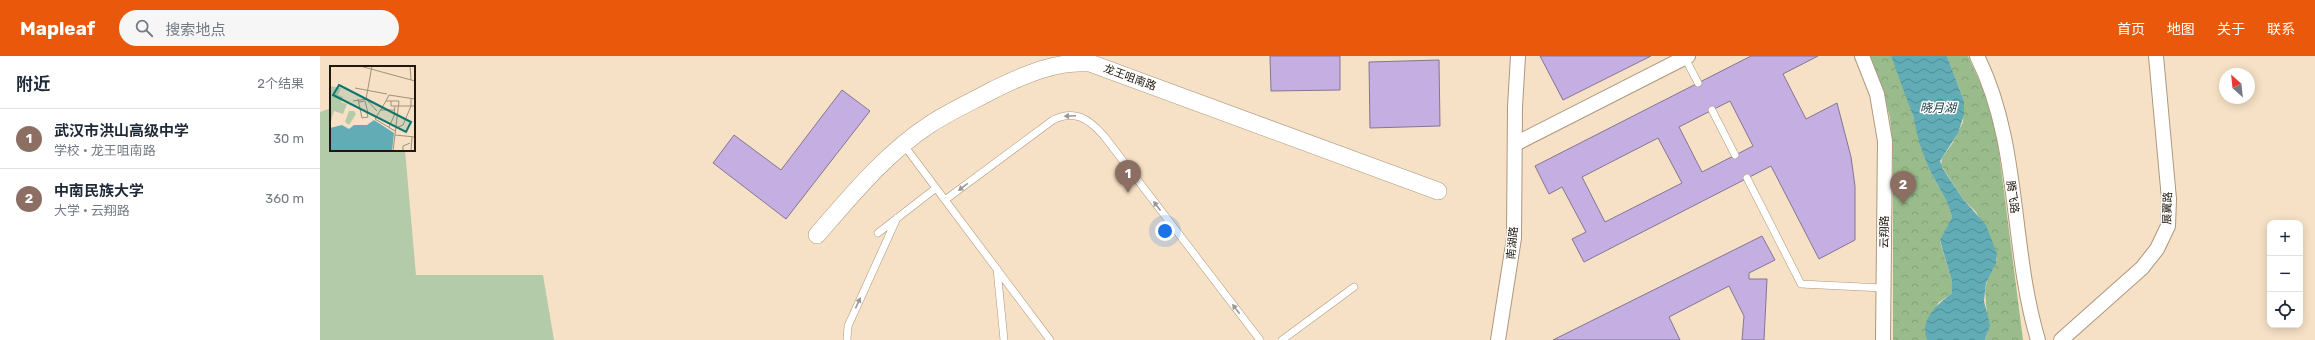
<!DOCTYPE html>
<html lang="zh">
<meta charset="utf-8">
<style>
body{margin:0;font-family:Rubik,"Noto Sans SC",sans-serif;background:#f6f6f7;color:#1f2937}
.controls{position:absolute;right:12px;bottom:12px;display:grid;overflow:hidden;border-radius:8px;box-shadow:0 2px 10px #0003}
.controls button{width:36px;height:36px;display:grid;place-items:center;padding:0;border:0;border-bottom:1px solid #e0e1e3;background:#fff;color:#1f2937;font:20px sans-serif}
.compass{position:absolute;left:1899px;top:12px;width:36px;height:36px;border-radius:50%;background:#fff;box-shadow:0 2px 10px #0003;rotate:333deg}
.you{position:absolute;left:845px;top:175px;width:14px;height:14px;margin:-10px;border:3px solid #fff;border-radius:50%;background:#1a73e8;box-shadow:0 0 0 6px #1a73e833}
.badge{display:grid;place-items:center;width:26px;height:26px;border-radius:50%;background:#ea580c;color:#fff;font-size:13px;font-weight:700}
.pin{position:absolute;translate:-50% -33px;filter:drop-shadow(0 1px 2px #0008)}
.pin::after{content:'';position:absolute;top:21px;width:14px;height:12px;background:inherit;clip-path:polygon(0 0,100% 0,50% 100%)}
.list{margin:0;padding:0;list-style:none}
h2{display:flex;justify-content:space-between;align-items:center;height:52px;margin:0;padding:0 16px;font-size:17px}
h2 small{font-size:13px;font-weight:400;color:#747a83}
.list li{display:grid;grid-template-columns:26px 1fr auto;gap:12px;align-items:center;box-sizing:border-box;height:60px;padding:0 16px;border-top:1px solid #e0e1e3}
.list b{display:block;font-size:15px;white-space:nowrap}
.list p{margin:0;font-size:13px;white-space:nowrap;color:#747a83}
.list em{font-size:13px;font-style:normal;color:#747a83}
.icon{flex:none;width:22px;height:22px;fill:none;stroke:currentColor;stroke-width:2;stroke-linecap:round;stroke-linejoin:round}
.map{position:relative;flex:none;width:1995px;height:284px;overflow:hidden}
header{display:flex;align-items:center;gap:24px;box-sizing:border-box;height:56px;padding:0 20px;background:#ea580c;color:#fff}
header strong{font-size:19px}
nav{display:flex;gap:22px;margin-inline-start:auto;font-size:14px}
.search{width:280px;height:36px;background:#f6f6f7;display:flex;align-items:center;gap:10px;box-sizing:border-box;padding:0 14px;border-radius:22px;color:#747a83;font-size:15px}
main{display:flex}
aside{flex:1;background:#fff}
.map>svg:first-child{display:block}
.grass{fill:#b3cba9}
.forest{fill:url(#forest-crowns)}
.water{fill:url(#water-waves)}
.building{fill:#c5aee1;stroke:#827691;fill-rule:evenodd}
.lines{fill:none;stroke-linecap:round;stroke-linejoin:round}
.service-casing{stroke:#ac987e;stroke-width:8}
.minor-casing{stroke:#ac987e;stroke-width:16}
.tertiary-casing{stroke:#ac987e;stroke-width:18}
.service{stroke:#fff;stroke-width:7}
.minor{stroke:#fff;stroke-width:14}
.tertiary{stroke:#fff;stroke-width:17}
.oneway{fill:#9b9793}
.labels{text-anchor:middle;stroke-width:3;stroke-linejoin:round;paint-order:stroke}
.street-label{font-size:11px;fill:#20180e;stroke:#fff}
.water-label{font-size:12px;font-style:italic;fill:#163a40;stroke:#fff}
.inset-road{fill:none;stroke:#a0917c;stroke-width:1}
.view{fill:#0f766e;fill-opacity:0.15;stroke:#0f766e;stroke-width:2}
.inset-edge{fill:none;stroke:#20180e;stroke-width:2}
</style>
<header>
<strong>Mapleaf</strong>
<div class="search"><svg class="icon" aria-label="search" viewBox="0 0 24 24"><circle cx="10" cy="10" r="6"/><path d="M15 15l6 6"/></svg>搜索地点</div>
<nav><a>首页</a><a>地图</a><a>关于</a><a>联系</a></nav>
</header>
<main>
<aside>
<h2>附近<small>2个结果</small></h2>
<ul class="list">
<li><span class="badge" style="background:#8d6e63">1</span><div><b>武汉市洪山高级中学</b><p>学校 · 龙王咀南路</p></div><em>30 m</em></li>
<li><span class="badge" style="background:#8d6e63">2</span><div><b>中南民族大学</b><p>大学 · 云翔路</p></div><em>360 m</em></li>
</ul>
</aside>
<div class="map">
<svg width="1995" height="284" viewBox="0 0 1995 284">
<defs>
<pattern id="forest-crowns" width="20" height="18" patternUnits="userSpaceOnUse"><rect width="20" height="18" fill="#9abb8b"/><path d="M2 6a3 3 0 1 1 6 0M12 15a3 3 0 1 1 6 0" fill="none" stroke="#84a077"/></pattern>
<pattern id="water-waves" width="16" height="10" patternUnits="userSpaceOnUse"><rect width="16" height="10" fill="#62acb6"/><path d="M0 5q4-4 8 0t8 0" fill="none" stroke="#508b92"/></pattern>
</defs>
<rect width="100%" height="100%" fill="#f6e1c6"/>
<!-- grass -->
<path class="grass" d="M11,52v42h74l11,125h127l11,65h-234v-228z"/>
<!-- forest -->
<path class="forest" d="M1549,0h22l14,34 24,79 18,33 5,15 -12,24 12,41v11l-14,10 -12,33 1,4h-34v-190l-3,-32 -6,-23z
M1627,0h21l21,46 8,35 26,203h-38c7,-13 -2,-38 1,-55 2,-9 8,-17 11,-26l-20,-46 -14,-14 -22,-34 1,-7 10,-14 11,-22 1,-21z"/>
<!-- water -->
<path class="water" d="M1571,0h56l17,45v14l-6,18 -18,28 3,8 20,30 23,26 11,29 -1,9 -10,20 -2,18 6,24 -5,15h-58c-8,-21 11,-36 25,-47v-11l-12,-42 12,-23 -5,-15 -18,-33 -10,-27 -6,-26z"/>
<!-- building -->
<path class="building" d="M950,0h70v34l-69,1z
M1220,0h111l-88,44z
M1431,0h67l-35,18 23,45 31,-16 14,54 4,29v54l-36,19 -48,-93 -187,96 -12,-23 14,-7 -24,-45 -13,7 -14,-28zM1410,45l23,45 -51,26 -23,-45zM1338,82l24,45 -77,39 -23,-45z
M1119,4l1,66 -70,2 -1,-66z
M522,34l28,21 -84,108 -73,-56 21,-28 47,35z
M1442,180l13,24 -26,13v6h18l-3,61h-22l2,-24 -15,-30 -60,31 11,23h-127z"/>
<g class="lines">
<defs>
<path id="service" d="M1365,2l13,25
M1392,54l23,45
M583,88l147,196
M1427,122l54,106 82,4
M625,144l108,-80c22,-11 36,-1 51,16l156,204
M558,177l58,-45
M677,213l7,71
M527,284l1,-14 49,-108
M962,284l72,-53"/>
<path id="minor" d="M1542,0l15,38 8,47 -2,199
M1657,0c44,88 33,191 61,284
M1195,88l173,-88
M1178,284l16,-102 1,-131 3,-51
M1741,284l81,-72 15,-19 11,-23 1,-27 -13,-143"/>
<path id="tertiary" d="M497,179c34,-39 68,-81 112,-110 21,-14 44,-24 66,-36 31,-15 61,-28 95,-26l348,128"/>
</defs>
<!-- service casing -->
<use href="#service" class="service-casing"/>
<!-- minor casing -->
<use href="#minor" class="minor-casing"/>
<!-- tertiary casing -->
<use href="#tertiary" class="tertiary-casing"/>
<!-- service -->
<use href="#service" class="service"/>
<!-- minor -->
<use href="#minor" class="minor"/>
<!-- tertiary -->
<use href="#tertiary" class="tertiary"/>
</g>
<!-- one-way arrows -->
<defs><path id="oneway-solid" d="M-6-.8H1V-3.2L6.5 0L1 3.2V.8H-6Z"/></defs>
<g class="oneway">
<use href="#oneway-solid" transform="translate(750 60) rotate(177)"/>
<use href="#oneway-solid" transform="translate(643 131) rotate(143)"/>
<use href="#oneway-solid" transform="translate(837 150) rotate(-127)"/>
<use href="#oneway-solid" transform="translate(538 247) rotate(-65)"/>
<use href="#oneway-solid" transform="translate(916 253) rotate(-127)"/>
</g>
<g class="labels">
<!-- street labels -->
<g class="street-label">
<text transform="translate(810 21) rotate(20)" y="4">龙王咀南路</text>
<text transform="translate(1693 141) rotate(82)" y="4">腾飞路</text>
<text transform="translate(1847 152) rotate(-88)" y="4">展翼路</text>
<text transform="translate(1564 176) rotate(-89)" y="4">云翔路</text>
<text transform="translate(1192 187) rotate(-85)" y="4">南湖路</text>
</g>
<!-- water labels -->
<g class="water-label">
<text x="1618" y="56">晓月湖</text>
</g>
</g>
<!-- overview -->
<g transform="translate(10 10)">
<rect width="85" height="85" fill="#f6e1c6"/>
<path d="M0,20l11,2 -3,7 5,2 -2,5 6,2 -4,10 -9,-3 -4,13zM19,45h5l2,3 -7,11 -4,-3z" fill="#b3cba9"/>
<path d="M44,54l20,13 -2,18h-62v-23l12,-3 7,4 5,-4h13z" fill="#62acb6"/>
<path class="inset-road" d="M30,0l55,15M80,0l1,14M25,22l32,6M28,33l4,19 6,-1 -1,-4M36,33l6,-33M23,35l13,-2 11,12M56,35h5v5h24M61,35h8l-6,50M29,36l6,-1 3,12M50,44h15M59,61l5,-11 1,-10M66,62l7,-3 8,-19v-8M65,65l-20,-12 11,-18 3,-6 26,4M65,69l20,2M73,85v-5l7,-3M81,85l1,-14"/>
<path class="view" d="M9,19l72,37 -5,10 -73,-37z"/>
<rect width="85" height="85" class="inset-edge"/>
</g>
</svg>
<div class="controls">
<button>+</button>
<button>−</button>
<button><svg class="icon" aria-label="locate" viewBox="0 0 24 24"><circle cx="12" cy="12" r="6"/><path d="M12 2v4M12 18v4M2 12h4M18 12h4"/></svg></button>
</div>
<svg class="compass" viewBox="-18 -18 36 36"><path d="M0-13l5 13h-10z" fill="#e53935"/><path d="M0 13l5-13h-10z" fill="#747a83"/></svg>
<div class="you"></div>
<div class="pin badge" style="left:808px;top:137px;background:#8d6e63">1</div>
<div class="pin badge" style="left:1583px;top:148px;background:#8d6e63">2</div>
</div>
</main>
